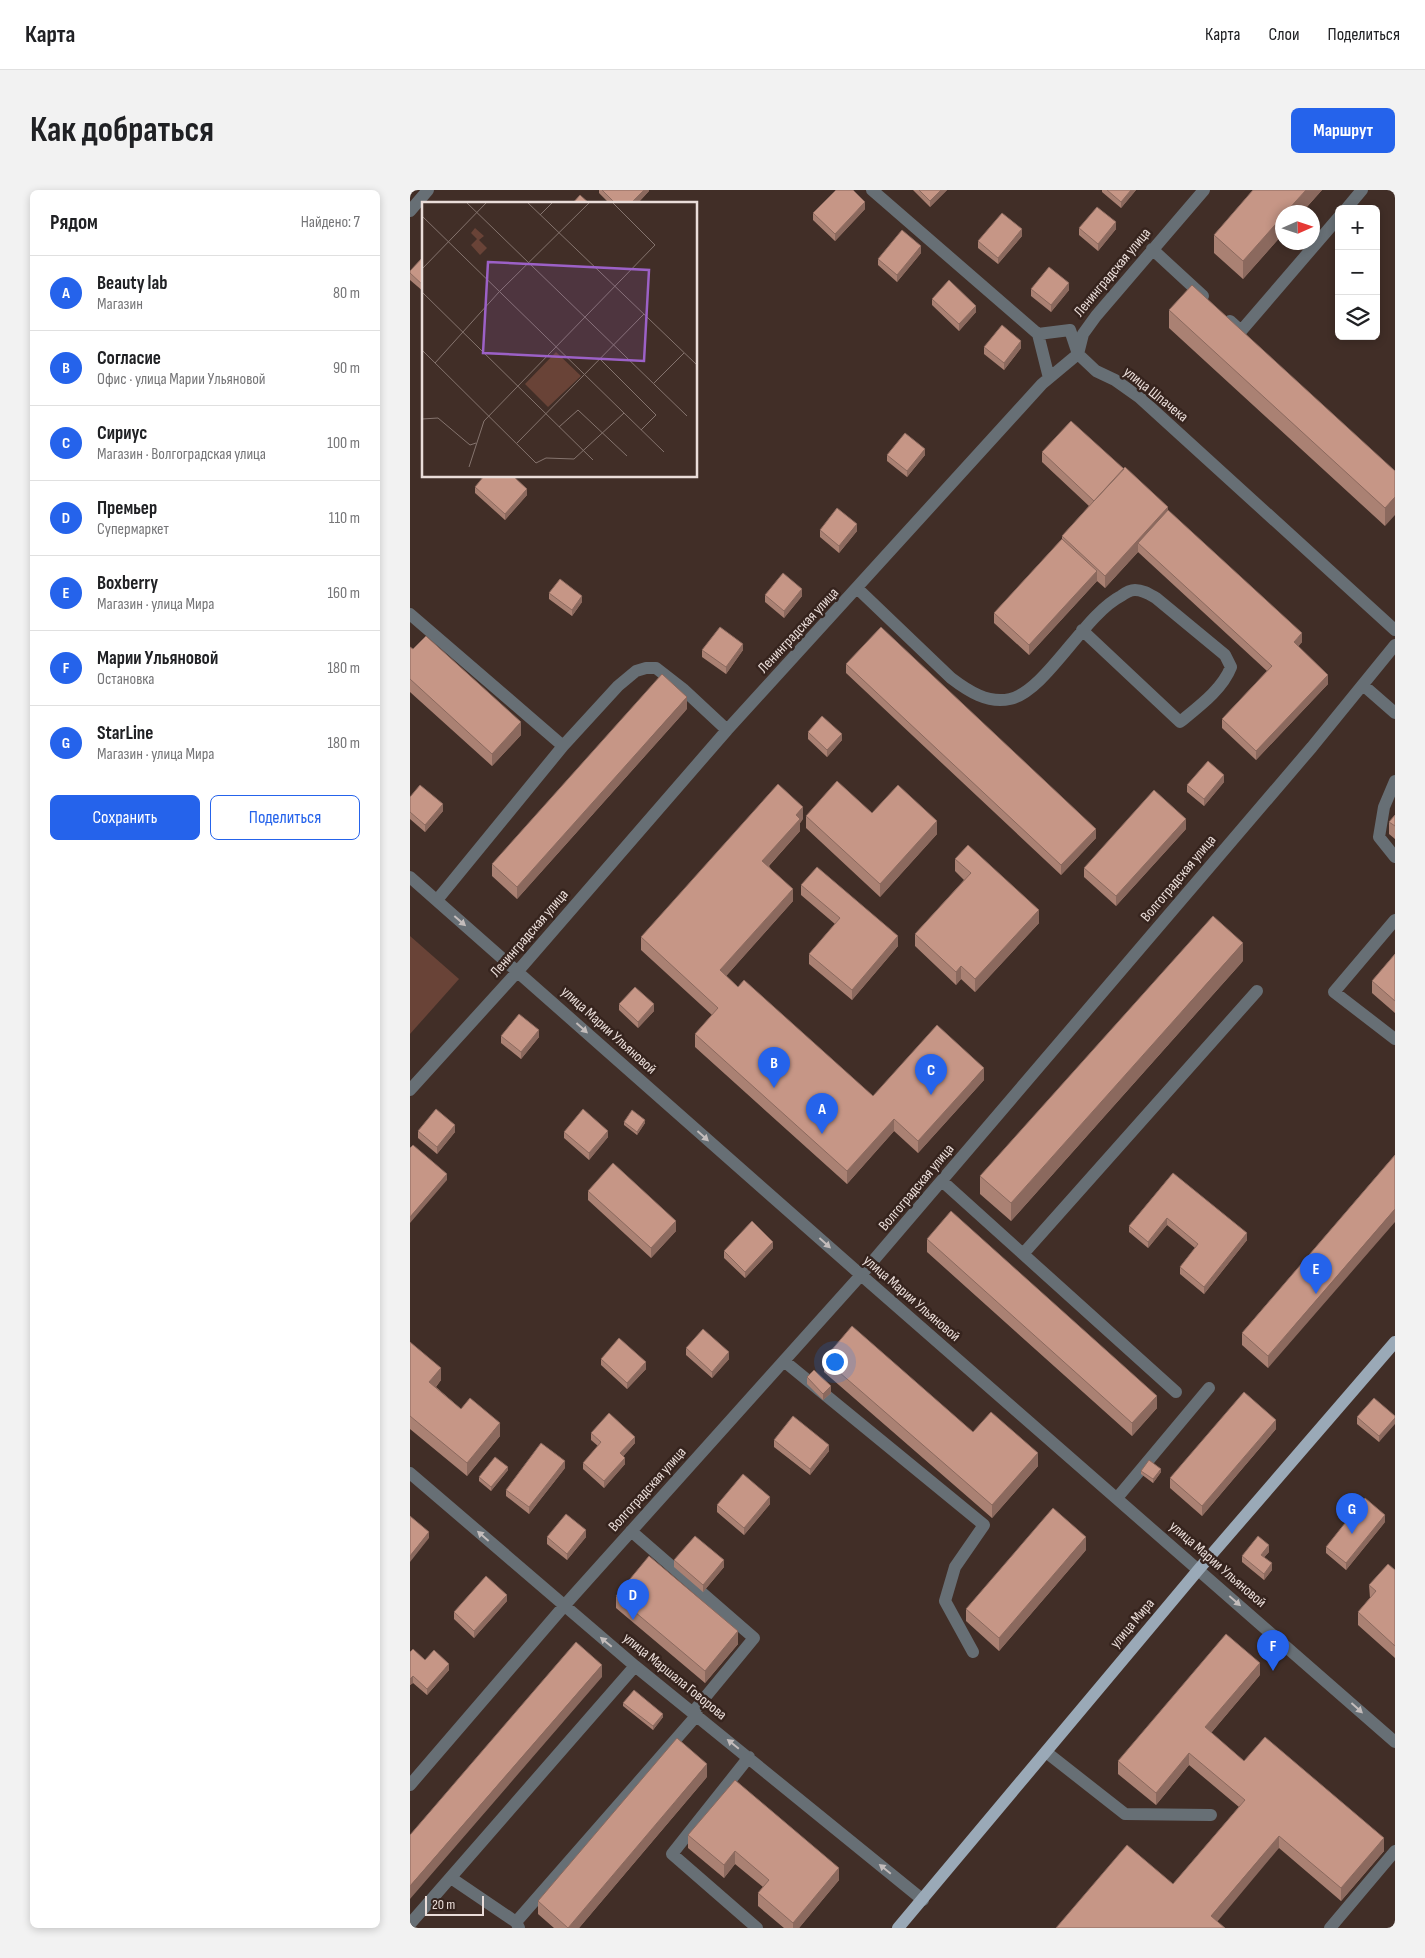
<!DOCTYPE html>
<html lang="ru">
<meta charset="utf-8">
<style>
body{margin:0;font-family:"Sofia Sans Condensed",sans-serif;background:#f2f2f2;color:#202124}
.controls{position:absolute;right:15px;top:15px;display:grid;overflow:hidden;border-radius:8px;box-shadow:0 2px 8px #0003}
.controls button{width:45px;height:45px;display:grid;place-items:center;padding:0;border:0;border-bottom:1px solid #e0e0e0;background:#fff;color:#202124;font:25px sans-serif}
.compass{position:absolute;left:865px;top:15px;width:45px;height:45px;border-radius:50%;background:#fff;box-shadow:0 2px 8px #0003;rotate:87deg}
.scale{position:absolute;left:15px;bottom:12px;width:59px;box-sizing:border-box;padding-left:5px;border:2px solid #eaddd9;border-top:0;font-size:14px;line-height:18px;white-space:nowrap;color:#eaddd9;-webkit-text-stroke:4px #36241e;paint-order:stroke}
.you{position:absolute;left:424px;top:1171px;width:18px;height:18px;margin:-12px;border:4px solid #fff;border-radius:50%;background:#1a73e8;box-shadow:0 0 0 8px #1a73e833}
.badge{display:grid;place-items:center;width:32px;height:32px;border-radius:50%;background:#2563eb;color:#fff;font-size:16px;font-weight:700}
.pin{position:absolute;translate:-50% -41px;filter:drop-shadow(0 1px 2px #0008)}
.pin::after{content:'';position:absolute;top:26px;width:18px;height:15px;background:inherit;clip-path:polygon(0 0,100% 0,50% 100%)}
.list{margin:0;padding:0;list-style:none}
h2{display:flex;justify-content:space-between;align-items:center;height:65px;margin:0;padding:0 20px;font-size:21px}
h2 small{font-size:16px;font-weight:400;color:#757577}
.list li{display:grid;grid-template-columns:32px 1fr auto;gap:15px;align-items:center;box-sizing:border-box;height:75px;padding:0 20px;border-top:1px solid #e0e0e0}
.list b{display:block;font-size:19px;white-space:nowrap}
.list p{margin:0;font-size:16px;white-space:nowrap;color:#757577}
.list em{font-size:16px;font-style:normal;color:#757577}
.actions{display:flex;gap:10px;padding:15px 20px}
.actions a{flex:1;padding:11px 0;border:1px solid #2563eb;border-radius:8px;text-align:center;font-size:18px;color:#2563eb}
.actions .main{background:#2563eb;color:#fff}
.icon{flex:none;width:28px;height:28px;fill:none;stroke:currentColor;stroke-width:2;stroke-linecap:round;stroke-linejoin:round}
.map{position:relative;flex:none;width:985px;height:1738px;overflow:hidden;border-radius:8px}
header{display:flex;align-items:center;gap:30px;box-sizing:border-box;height:70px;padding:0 25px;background:#fff;border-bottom:1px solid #e0e0e0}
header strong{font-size:24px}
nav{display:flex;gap:28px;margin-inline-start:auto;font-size:18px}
.intro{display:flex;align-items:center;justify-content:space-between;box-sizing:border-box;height:120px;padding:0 30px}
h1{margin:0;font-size:35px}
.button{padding:12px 22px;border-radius:8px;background:#2563eb;color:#fff;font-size:18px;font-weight:700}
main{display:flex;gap:30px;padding:0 30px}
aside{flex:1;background:#fff;border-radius:8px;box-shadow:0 2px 8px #0003}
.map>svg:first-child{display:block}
.green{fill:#694337}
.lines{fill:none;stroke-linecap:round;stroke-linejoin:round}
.minor{stroke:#676f75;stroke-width:12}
.major{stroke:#9aa9b7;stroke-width:12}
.wall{fill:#aa8173}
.shaded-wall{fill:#8b695e}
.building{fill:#c69686;stroke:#8b695e}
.oneway{fill:#c3bcbb}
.labels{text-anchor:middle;stroke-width:5;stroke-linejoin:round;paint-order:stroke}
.street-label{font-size:15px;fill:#eaddd9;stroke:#36241e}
.inset-road{fill:none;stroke:#85746e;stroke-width:1}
.view{fill:#9c61c7;fill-opacity:0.15;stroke:#9c61c7;stroke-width:2.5}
.inset-edge{fill:none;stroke:#eaddd9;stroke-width:2.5}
</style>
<header>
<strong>Карта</strong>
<nav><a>Карта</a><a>Слои</a><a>Поделиться</a></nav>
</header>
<div class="intro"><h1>Как добраться</h1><a class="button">Маршрут</a></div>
<main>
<aside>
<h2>Рядом<small>Найдено: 7</small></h2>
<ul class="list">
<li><span class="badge">A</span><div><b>Beauty lab</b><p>Магазин</p></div><em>80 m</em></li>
<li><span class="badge">B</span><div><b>Согласие</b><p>Офис · улица Марии Ульяновой</p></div><em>90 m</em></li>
<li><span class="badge">C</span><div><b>Сириус</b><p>Магазин · Волгоградская улица</p></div><em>100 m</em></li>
<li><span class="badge">D</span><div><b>Премьер</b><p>Супермаркет</p></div><em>110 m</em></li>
<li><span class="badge">E</span><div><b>Boxberry</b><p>Магазин · улица Мира</p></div><em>160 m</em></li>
<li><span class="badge">F</span><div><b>Марии Ульяновой</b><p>Остановка</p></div><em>180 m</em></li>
<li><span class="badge">G</span><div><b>StarLine</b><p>Магазин · улица Мира</p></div><em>180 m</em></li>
</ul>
<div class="actions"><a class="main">Сохранить</a><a>Поделиться</a></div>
</aside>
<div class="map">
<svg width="985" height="1738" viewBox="0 0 985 1738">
<rect width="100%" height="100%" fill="#412e27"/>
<!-- green -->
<path class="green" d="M0,746l49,43 -49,55z"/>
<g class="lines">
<!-- minor -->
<path class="minor" d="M462,0l166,144 32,-4 8,24 18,17 19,9 24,17 256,233
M936,19l16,-19
M0,21l18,-21
M742,59l51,47
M820,131l11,10 98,-114
M628,144l11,44
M448,399l93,89c17,13 37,26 59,21 36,-8 74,-84 111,-103 4,-3 9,-6 14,-6 8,0 14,4 21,8l69,57 6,12c-9,23 -33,40 -51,55l-98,-92
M0,424l153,132 55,-60 18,-15 10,-3h10l27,21 44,41
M953,495l32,28
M985,591l-11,26 -5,30 16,20
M0,687l451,398 534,467
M27,710l126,-154
M985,730l-61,72 61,47
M0,900l108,-119 209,-241 315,-346 36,-30 5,-20 13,-18 108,-126
M532,991l234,211
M613,1064l234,-263
M374,1171l200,164 -29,42 -10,34 28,51
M0,1283l225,193 288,234
M707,1308l92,-110
M221,1341l123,107 -61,74
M636,1562l79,62 86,1
M339,1567l-77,97 85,74
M0,1595l154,-179 297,-331 451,-528 83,-102
M41,1688l65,44 3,6
M106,1732l181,-207
M0,1734l225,-258
M920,1738l65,-77"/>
<!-- major -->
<path class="major" d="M488,1738l301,-359 196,-227"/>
</g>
<!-- wall -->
<path class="wall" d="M189,0h50v1l-12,13h-27l-11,-11z
M503,0h34l-17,17z
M692,0h34l-15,18 -19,-16z
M843,0h69l-79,89 -29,-26v-18z
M455,19l-30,32 -22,-21v-7z
M669,38l37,1 -18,22 -19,-16z
M612,46l-24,28 -20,-16v-7z
M511,63l-24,29 -19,-17v-6z
M14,66v36l-14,-12v-9z
M621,99l38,1 -18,22 -20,-16z
M522,109l44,13 -17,19 -27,-26z
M759,120l226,161 -10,55 -216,-198z
M574,157l37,1 -17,22 -20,-16z
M632,262l126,58 134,132 -4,4 30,38 -72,76 -34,-32v-9l45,-48 -129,-119 -33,36 -8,-7 -68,74 -35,-32v-10l68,-74v-3l27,-30 -47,-44z
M477,265h38l-18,22 -20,-16z
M65,297l52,8 -22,25 -30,-27z
M410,340l37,1 -18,22 -19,-16z
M139,403l33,9 -10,14 -23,-17z
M355,405l37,1 -18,22 -19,-16z
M0,457l111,88 -29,31 -82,-74z
M292,460h41l-17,24 -24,-17z
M436,474l250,174 -35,37 -215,-202z
M277,519l-170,190 -25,-23v-12z
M398,542l34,8 -15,17 -19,-18z
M814,592l-20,24 -17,-14v-7z
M0,607l33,14 -18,21 -15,-13z
M985,625v24l-6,-5v-12z
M396,626l131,18 -57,63 -74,-69z
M393,629l-3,4v8l-31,35 24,35 -67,75 12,11 135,109 111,-16 -66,73 -24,-22 -47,53 -152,-137v-13l17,-19 -71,-65v-13z
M776,639l-70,77 -32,-29v-9z
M545,669l84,64 -64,69 -14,-13 -5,6 -41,-39v-12l49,-54 -9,-9z
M391,695l97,61 -46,54 -43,-36v-10l26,-30 -34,-29z
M985,764v59l-23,-20v-12z
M833,771l-232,260 -31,-27v-18z
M209,814l35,7 -16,17 -19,-18z
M91,846l38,1 -18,22 -20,-16z
M214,932l21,1 -8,12 -13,-10z
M8,941l37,1 -18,22 -19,-16z
M154,942l44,5 -19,23 -25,-22z
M985,965l-127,213 -26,-23v-12z
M763,983l74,67 -43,54 -24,-20v-7l15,-19 -28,-23 -19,23 -19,-16v-6z
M178,1001l88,40 -25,27 -63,-58z
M517,1049l230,169 -25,28 -205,-184z
M363,1058l-28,30 -21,-20v-7z
M0,1152l31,38 -5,7 25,22 39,27 -33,40 -57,-47z
M276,1158l43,11 -17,19 -26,-23z
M191,1169l45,10 -19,20 -26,-24z
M414,1169l149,73 65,34 -46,52 -168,-146z
M397,1187l24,16 -8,7 -16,-16z
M985,1226l-16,26 -22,-18v-7z
M866,1239l-74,87 -32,-28v-10z
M181,1243l44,10 -12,13 2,8 -21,24 -21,-19v-6l15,-17 -7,-6z
M364,1250l55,11 -19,24 -36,-28z
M155,1278l-36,46 -23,-18v-6z
M98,1280l-17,21 -12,-10v-4z
M731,1281l20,1 -8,11 -12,-9z
M360,1314l-26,31 -27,-23v-7z
M975,1332l-39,48 -20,-17v-6z
M137,1347h39l-19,23 -20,-16z
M676,1360l-87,101 -33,-30v-12z
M859,1362l-5,5 8,13 -8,10 -22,-18v-6z
M264,1370l50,7 -21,25 -29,-25z
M985,1380v88l-37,-33v-13l12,-14 -1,-13z
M206,1406l122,48 -33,39 -89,-75z
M97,1411l-33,37 -20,-19v-7z
M0,1462l15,8 24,10 -22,25 -14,-12 -3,2z
M850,1485l-49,58 33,28 140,90 -43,50 -62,-53 -106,36 66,-77 -50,-42 -33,40 -38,-31v-13z
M213,1513l40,14 -10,13 -30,-24z
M297,1587l-128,151h-25l-16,-14v-13z
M278,1645l151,45 -40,48h-15l-26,-22v-13l5,-6 -28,-23 -11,14 -36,-30z"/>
<!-- shaded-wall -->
<path class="shaded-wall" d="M234,0h5v1l-12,13h-7z
M531,0h6l-17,17v-6z
M721,0h5l-15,18v-6z
M896,0h16l-20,22h-16z
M455,12v7l-30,32v-7z
M872,27v18l-39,44v-18z
M706,32v7l-18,22v-7z
M612,39v7l-24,28v-6z
M511,56v7l-24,29v-7z
M659,93v7l-18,22v-7z
M566,116v6l-17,19v-7z
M611,151v7l-17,22v-7z
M515,259v6l-18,22v-6z
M117,299v6l-22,25v-6z
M985,307v18l-10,11v-18z
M758,317v13l-30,23v9l-33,36v-12z
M447,334v7l-18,22v-7z
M687,381v10l-68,74v-10z
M392,399v7l-18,22v-7z
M172,406v6l-10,14v-6z
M892,443v9l-8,10v-10z
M333,454v6l-17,24v-7z
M918,485v9l-72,76v-9z
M277,507v12l-170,190v-12z
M111,532v13l-29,31v-12z
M432,544v6l-15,17v-7z
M814,585v7l-20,24v-7z
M33,614v7l-18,21v-7z
M393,617v12l-3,4v8l-38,42v-12l34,-46z
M776,629v10l-70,77v-10z
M527,631v13l-57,63v-13z
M686,639v9l-35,37v-10z
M383,699v12l-73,82v-13z
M629,720v13l-64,69v-13z
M488,746v10l-46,54v-10z
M833,753v18l-232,260v-18z
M551,776v13l-5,6v-13z
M244,814v7l-16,17v-6z
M129,840v7l-18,22v-7z
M574,878v12l-66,73v-12z
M484,929v12l-47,53v-13z
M235,930v3l-8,12v-3z
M45,935v7l-18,22v-7z
M198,941v6l-19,23v-7z
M37,984v6l-37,43v-6z
M985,1019v13l-127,146v-12z
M757,1028v7l-19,23v-6z
M266,1031v10l-25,27v-10z
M837,1043v7l-43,54v-7z
M363,1052v6l-28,30v-6z
M319,1162v7l-17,19v-6z
M236,1172v7l-19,20v-6z
M31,1178v12l-12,15v-13z
M421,1196v7l-8,7v-6z
M747,1206v12l-25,28v-13z
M985,1228v6l-16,18v-6z
M866,1230v9l-74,87v-10z
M90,1233v13l-33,40v-13z
M225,1247v6l-15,17v-7z
M419,1255v6l-19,24v-6z
M628,1263v13l-46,52v-13z
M215,1268v6l-21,24v-7z
M155,1271v7l-36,46v-7z
M98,1277v3l-17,21v-4z
M751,1279v3l-8,11v-4z
M360,1307v7l-26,31v-7z
M975,1325v7l-39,48v-7z
M176,1340v7l-19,23v-6z
M19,1342v6l-19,24v-6z
M676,1347v13l-87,101v-13z
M859,1355v7l-8,9v-6z
M314,1370v7l-21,25v-7z
M862,1373v7l-8,10v-6z
M97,1405v6l-33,37v-7z
M328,1441v13l-33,39v-12z
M850,1473v12l-55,65v-13z
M39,1474v6l-22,25v-6z
M192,1475v12l-192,222v-13z
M3,1486v7l-3,2v-6z
M253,1524v3l-10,13v-4z
M779,1563v12l-33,40v-12z
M297,1574v13l-128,151h-11z
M869,1646v12l-67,80 -1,-12z
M974,1648v13l-43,50v-13z
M325,1661v13l-11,14v-13z
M429,1678v12l-40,48h-6v-5z"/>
<!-- building -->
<path class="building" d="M192,0h42l-14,14h-14z
M426,0h17l12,12 -30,32 -22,-21z
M509,0h22l-11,11z
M697,0h24l-10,12z
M843,0h53l-20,22h-4v5l-39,44 -29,-26z
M170,5l10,9h-18z
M687,17l19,15 -18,22 -19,-16z
M592,23l20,16 -24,29 -20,-17z
M492,40l19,16 -24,29 -19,-16z
M14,66v30l-14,-13v-2z
M639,77l20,16 -18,22 -20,-16z
M539,90l27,26 -17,18 -27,-25z
M782,95l203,186v26l-10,11 -216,-198z
M592,135l19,16 -17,22 -20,-16z
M661,231l53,48 -30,32 -52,-49z
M495,243l20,16 -18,22 -20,-16z
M715,277l43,40 -63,69 -43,-40z
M74,286h29l14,13 -22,25 -30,-27z
M427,318l20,16 -18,22 -19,-16z
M758,320l134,123 -8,9 34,33 -72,76 -34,-32 50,-53 -134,-123z
M652,349l35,32 -68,74 -35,-32z
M373,383l19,16 -18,22 -19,-16z
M150,389l22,17 -10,14 -23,-17z
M310,437l23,17 -17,23 -24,-17z
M471,437l215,202 -35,36 -215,-201z
M16,446l95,86 -29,32 -82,-75v-32l3,2z
M252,484l25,23 -170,190 -25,-23z
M412,526l20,18 -15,16 -19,-18z
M798,571l16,14 -20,24 -17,-14z
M427,591l35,32 26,-28 39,36 -57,63 -74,-68z
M368,594l25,23 -7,8 4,4 -38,42 31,28 -73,81 18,17 6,-7 129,116 64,-71 47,43 -66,73 -24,-22 -47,52 -152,-137 23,-26 -77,-71z
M10,595l23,19 -18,21 -15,-13v-15z
M744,600l32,29 -70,77 -32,-28z
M985,625v11l-6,-4z
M558,655l71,65 -64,69 -14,-13 -5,6 -41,-38 56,-61 -16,-14z
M407,677l81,69 -46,54 -43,-36 31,-36 -39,-33z
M803,726l30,27 -232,260 -31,-27z
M985,764v47l-23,-20z
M225,797l19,17 -16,18 -19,-18z
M109,824l20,16 -18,22 -20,-16z
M26,919l19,16 -18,22 -19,-16z
M173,919l25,22 -19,22 -25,-21z
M222,920l13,10 -8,12 -13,-10z
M3,955l34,29 -37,43v-69z
M985,965v54l-127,147 -26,-23z
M203,973l63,58 -25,27 -63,-57z
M763,983l74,60 -43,54 -24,-20 18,-23 -31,-26 -19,24 -19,-16z
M541,1021l206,185 -25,27 -205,-184z
M342,1031l21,21 -28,30 -21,-21z
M442,1136l121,106 18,-20 47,41 -46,52 -168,-146z
M293,1139l26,23 -17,20 -26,-24z
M209,1148l27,24 -19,21 -26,-24z
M0,1152l31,26 -12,14 32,27 9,-11 30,25 -33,40 -57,-47z
M404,1180l17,16 -8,8 -16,-17z
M834,1202l32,28 -74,86 -32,-28z
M964,1208l21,18v2l-16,18 -22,-19z
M199,1223l26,24 -15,16 5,5 -21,23 -21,-18 18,-21 -10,-9z
M383,1226l36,29 -19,24 -36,-29z
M131,1253l24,18 -36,46 -23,-17z
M85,1267l13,10 -17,20 -12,-10z
M739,1270l12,9 -8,10 -12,-8z
M333,1284l27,23 -26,31 -27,-23z
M955,1308l20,17 -39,48 -20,-16z
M643,1318l33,29 -87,101 -33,-29z
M156,1324l20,16 -19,24 -20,-17z
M0,1326l19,16 -19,24z
M285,1346l29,24 -21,25 -29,-25z
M848,1346l11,9 -8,10 11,8 -8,11 -22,-18z
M239,1366l89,75 -33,40 -89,-75z
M978,1374l7,6v76l-37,-34 18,-21 -7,-6z
M76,1386l21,19 -33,36 -20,-19z
M816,1444l34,29 -55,64 39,34 21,-24 119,101 -43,50 -62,-52 -68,80 14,12h-169l71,-83 46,39 72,-84 -56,-47 -33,40 -38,-32z
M166,1452l26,23 -192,221v-51z
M3,1459l12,11 9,-10 15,14 -22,25 -14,-13 -3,3v-27z
M224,1500l29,24 -10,12 -30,-23z
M267,1548l30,26 -139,164 -30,-27z
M325,1590l104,88 -46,55 -35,-30 11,-13 -34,-29 -11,14 -36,-30z"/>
<!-- one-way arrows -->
<defs><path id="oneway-solid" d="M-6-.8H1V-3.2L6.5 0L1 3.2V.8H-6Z" transform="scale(1.25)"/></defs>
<g class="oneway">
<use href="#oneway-solid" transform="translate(50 731) rotate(41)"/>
<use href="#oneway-solid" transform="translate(172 838) rotate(42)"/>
<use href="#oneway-solid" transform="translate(293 946) rotate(42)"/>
<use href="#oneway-solid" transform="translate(415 1053) rotate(42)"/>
<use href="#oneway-solid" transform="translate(73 1346) rotate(-139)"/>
<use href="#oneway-solid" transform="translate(825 1411) rotate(41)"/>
<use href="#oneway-solid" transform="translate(196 1452) rotate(-140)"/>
<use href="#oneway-solid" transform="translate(947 1518) rotate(42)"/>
<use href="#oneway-solid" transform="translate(323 1554) rotate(-141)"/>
<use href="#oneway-solid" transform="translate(475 1679) rotate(-141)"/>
</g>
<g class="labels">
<!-- street labels -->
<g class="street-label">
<text transform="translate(702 82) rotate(-50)" y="5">Ленинградская улица</text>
<text transform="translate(746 204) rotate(39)" y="5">улица Шпачека</text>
<text transform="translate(388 440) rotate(-47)" y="5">Ленинградская улица</text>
<text transform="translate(768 688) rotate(-50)" y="5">Волгоградская улица</text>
<text transform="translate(119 743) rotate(-49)" y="5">Ленинградская улица</text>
<text transform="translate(199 840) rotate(42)" y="5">улица Марии Ульяновой</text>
<text transform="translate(506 997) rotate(-50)" y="5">Волгоградская улица</text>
<text transform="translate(502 1108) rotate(41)" y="5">улица Марии Ульяновой</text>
<text transform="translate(237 1299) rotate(-48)" y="5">Волгоградская улица</text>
<text transform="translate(808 1374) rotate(41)" y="5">улица Марии Ульяновой</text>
<text transform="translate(722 1433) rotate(-50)" y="5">улица Мира</text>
<text transform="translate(265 1486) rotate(39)" y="5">улица Маршала Говорова</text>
</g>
</g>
<!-- overview -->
<g transform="translate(12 12)">
<rect width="275" height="275" fill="#412e27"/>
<path d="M53,26l9,8 -5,4 8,8 -7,7 -9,-10 6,-6 -6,-6zM134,150l25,24 -33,31 -23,-23z" fill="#694337"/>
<path class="inset-road" d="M44,0l221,214M105,0l170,163M118,13l13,-13M0,14l242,236M0,67l65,-67M0,90l171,168M0,148l114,113 10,-5 28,1 50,-46M179,158l55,55 -15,15M13,161l64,-71 91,-90M232,181l30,-30M0,217l16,-1 32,27 6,-2M137,225l19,-17 49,46M95,241l127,-129M47,265l15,-46 171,-176 -43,-43"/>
<path class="view" d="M66,60l161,8 -5,91 -161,-8z"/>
<rect width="275" height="275" class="inset-edge"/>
</g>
</svg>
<div class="controls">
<button>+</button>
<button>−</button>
<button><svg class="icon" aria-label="layers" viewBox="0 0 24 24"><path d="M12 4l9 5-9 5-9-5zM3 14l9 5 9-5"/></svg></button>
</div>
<svg class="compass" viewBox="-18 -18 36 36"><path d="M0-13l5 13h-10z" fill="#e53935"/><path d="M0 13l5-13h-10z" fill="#757577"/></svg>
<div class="scale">20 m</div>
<div class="you"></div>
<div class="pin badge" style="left:412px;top:944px">A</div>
<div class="pin badge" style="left:364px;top:898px">B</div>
<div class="pin badge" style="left:521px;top:905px">C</div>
<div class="pin badge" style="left:223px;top:1430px">D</div>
<div class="pin badge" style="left:906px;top:1104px">E</div>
<div class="pin badge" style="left:863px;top:1481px">F</div>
<div class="pin badge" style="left:942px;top:1344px">G</div>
</div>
</main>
